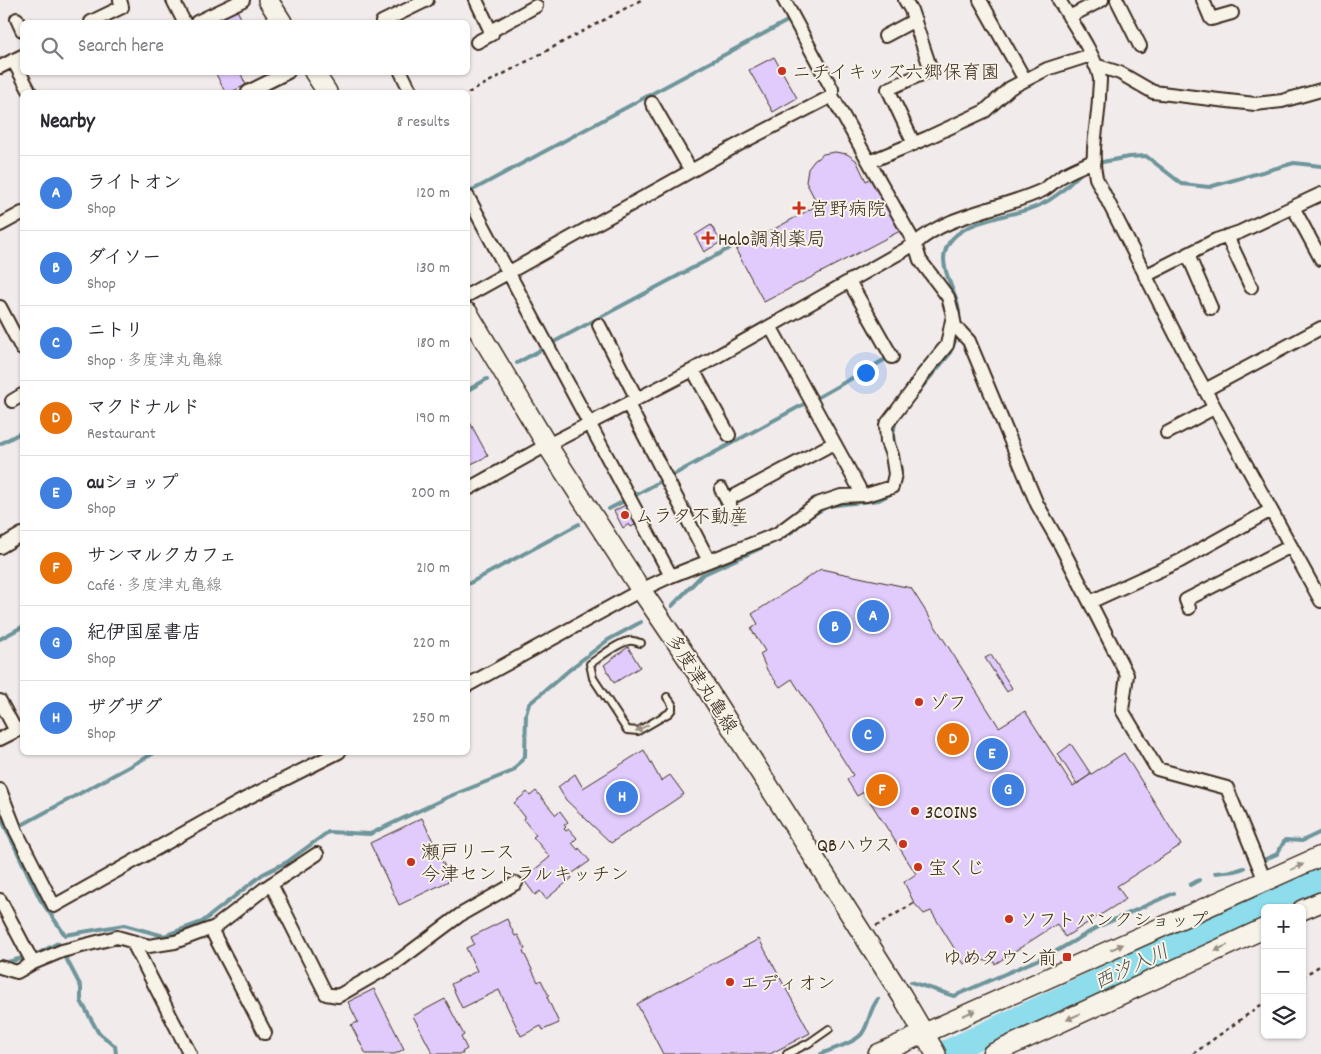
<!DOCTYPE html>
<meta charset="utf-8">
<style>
body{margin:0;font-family:Dekko,"Klee One",sans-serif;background:#f2f2f3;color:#2b2b33}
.controls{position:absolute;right:15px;bottom:15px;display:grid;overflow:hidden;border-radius:8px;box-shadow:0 1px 4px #0004}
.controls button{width:45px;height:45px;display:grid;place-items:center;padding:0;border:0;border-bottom:1px solid #e1e1e2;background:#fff;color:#2b2b33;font:25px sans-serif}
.you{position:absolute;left:865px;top:372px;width:18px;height:18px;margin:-12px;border:4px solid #fff;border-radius:50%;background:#1a73e8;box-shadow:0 0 0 8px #1a73e833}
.badge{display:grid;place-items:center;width:32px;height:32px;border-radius:50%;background:#c8321e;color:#fff;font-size:16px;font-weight:700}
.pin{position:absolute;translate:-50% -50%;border:2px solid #fff;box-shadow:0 1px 5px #0006}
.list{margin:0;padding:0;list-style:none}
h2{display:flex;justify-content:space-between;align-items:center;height:65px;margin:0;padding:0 20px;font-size:21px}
h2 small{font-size:16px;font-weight:400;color:#7c7c81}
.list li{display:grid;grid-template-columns:32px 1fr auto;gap:15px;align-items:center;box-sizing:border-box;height:75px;padding:0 20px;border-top:1px solid #e1e1e2}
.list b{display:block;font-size:19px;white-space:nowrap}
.list p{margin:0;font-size:16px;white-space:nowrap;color:#7c7c81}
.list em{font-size:16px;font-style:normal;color:#7c7c81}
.icon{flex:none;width:28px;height:28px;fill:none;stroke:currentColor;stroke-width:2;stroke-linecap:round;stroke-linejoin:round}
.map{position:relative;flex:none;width:1321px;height:1054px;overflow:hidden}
.search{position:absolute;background:#fff;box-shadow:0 1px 4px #0004;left:20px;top:20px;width:450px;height:55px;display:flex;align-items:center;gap:12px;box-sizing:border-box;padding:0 18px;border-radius:8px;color:#7c7c81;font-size:19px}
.panel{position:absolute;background:#fff;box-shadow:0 1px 4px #0004;left:20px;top:90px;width:450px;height:665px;border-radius:8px}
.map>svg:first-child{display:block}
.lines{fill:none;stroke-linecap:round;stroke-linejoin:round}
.stream{stroke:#6d959a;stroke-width:4}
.river{stroke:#8eddec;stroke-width:24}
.building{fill:#e0cbfc;stroke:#3b2a1e}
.lane-casing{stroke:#3b2a1e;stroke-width:10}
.street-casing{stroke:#3b2a1e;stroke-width:16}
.secondary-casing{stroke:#3b2a1e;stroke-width:22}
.path{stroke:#3b2a1e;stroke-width:2.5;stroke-dasharray:4 4;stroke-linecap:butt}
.lane{stroke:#f7f3e8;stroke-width:6}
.street{stroke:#f7f3e8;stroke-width:12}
.secondary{stroke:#f7f3e8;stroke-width:19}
.oneway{fill:#998e83}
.poi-dot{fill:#c8321e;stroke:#f7f3e8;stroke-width:2}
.labels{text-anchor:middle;stroke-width:4;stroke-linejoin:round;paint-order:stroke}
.poi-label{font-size:19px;fill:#3b2a1e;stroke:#f7f3e8;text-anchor:start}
.street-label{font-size:19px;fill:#3b2a1e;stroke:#f7f3e8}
.water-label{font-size:20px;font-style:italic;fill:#505752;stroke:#f7f3e8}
</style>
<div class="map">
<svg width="1321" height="1054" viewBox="0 0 1321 1054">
<rect width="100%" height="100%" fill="#f2ebec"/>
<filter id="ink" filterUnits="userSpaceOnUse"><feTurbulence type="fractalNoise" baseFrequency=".02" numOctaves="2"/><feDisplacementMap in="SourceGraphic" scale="10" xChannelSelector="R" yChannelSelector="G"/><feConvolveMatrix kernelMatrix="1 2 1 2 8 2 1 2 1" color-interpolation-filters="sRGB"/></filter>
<g filter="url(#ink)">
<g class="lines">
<!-- stream -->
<path class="stream" d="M1097,163l32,-6 17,-1 36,28 27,3 85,-24 27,3
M471,191l320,-172
M959,322c3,-22 -15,-42 -15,-63 1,-40 67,-41 94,-53 19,-8 30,-21 45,-35
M552,343l178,-95
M517,363l29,-16
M922,387l27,-32 9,-21
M468,390l19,-11
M815,399l69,-39
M0,444l22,-12
M895,448l-2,-13 2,-12
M898,459l3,10 -1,5
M673,475l133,-72
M634,496l27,-15
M609,509l19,-10
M809,517l19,-11 51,-6 13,-7
M468,584l111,-60
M672,606l30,-31 76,-35 15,-9 8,-8
M0,639l22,-12
M0,816l40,83 25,36 59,-10 40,11 38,-14 61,-48 24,-12 41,-30 42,2 78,-37 65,-26 12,-15 1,-42 3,-10 45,-38 34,-26 33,-18
M20,826l136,-74
M1261,861l16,-7 8,-14 17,1 19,-9
M1215,873l20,-2 9,-3
M1190,885l9,-5
M66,958l15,29v14l17,31 17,14 1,8
M4,963l33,-9 21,-11
M911,982l43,14 99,-43 47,-27 74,-33
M821,1054c10,-5 37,-12 42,-22 7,-11 6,-22 15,-33"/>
<!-- river -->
<path class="river" d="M942,1054l379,-177"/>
</g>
<!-- building -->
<path class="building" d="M237,10l6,12h-33z
M774,57l23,41 -24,14 -24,-42z
M219,72h21l6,13 -15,7h-6l-9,-18z
M835,152l12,2 9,6 10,21 7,-5 29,54 -138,72 -28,-52 82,-45 -12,-23 2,-13 6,-8 9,-7z
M711,225l10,17 -17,10 -9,-17z
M468,419l20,37 -19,9 -1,-3z
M627,504l10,20 -6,3 -2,-3 -6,4 -9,-17z
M821,569l90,19 88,139 26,-16 48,75 51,-33 57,92 -64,41 9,13 -61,38 -8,-13 -62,40 -1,-2 -22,-3 -8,5 -33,-53 -7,3 -10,-11 -10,-21 12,-8 -52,-82 -7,4 -10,-16 6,-5 -61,-96 -12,8 -13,-17 -7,-16 5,-3 -14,-22 7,-5 -6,-10z
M628,647l12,20 -26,16 -10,-18z
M991,655l21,33 -5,4 -22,-34z
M1071,744l20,30 -14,10 -19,-30z
M644,750l17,31 9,-6 14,19 -73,49 -45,-43 -8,-13 17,-13 8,14z
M536,791l20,24 4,-4 8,11 -4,3 2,2 -2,2 2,2 3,-2 8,9 -5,5 6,7 1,-2 11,13 -20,14 2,3 -26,21 -6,-8 -5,4 -12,-16 27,-22 -17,-20 3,-2 -13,-16 2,-2 -11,-14 13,-11 3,4z
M422,818l29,62 -52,25 -29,-62z
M507,919l8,17 3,-1 7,14 -2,2 15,31 3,-2 8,16 -2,1 12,26 -16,7 -2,-4 -20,10 -22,-46 -37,18 -11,-24 26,-13 -11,-23 8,-4 -3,-7z
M759,939l51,94 -40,21h-107l-26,-50z
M374,989l30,60 -9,5h-29l-15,-29 7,-3 -10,-20z
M445,999l19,36 -3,2 6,12 -5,3 1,2h-30l-20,-38z"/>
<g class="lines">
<defs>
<path id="lane" d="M641,643c-3,0 -5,-2 -8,-2 -11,-2 -34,17 -43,23l3,14 34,52 11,1 31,-18 3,-4v-5l-5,-7
M787,1054l22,-11 20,-14"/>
<path id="street" d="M173,0l11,22
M476,0l16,34 -15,8
M905,0l6,10 20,60 -43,19 26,55
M980,0l45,80
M1059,0c12,21 37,55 41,79 0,6 -1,13 -1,19 -1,27 -9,53 -3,80l92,181 133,242
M1117,0l23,46
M1203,0l8,19 21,-6
M1069,17l33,-17
M17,19l5,11
M91,22l31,-15 -2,-7
M197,22l46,-22
M382,22l45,-22
M491,31l45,-25
M885,36l30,-16
M13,60l17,32
M1095,65l25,8 33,19 66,8 36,4 27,-3 39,-11
M0,67l22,-11
M401,72l10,20
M248,92l40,-20
M652,103l39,68
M869,162l58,-24 58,-27 25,-23 37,-19 44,-14
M468,197l203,379
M1293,207l28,52
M0,225l22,-12
M1227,236l24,51
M1188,255l23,53
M1145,276l71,-36 24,-8 81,-38
M849,281l43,76
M468,295l275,-153 89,-46
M0,307l22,42
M953,316l2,10 14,15 68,163 24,42 66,129 -5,35 35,59 70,19 38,93
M599,325l38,74
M770,326l89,162
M693,370l36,65
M1205,390l116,-62
M12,401l10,-6
M628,404l81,157
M1167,433l47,-25
M468,489l70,-39 155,-80 222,-126c32,-30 88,-35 128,-54 7,-4 12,-10 19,-14 9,-6 21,-10 31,-15
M721,489l14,26
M727,500l107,-57
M0,547l22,-13
M1090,602l90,-41 91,-51
M1189,608l-3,-8 105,-54
M468,685l173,-95 30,-14 106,-42 40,-30 24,-8 25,-1 26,-8 3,-13 -3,-19 -5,-13 -1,-17 26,-34 9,-14 26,-32 6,-30 -5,-18 -28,-37 -5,-16 -83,-148v-7l-48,-89
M0,701l16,30
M0,739l22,-11
M0,790l16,41 38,75 189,-106 96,-48
M271,884l55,110 12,2 59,-34 63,-47 56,-32
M0,900l33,63
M211,929l54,104
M132,941l58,113
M0,967l17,5 16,-9 29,-12 55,-14 32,9 26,-4 40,-15 49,-38 53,-35"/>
<path id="secondary" d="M268,0l14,22
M314,72l13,20
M468,313l79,132 94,145 47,69 214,337 34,58
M1302,910l19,-8
M878,1054l443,-198
M992,1054l273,-126"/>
</defs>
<!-- lane casing -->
<use href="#lane" class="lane-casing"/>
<!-- street casing -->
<use href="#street" class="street-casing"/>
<!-- secondary casing -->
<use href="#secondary" class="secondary-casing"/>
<!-- path -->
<path class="path" d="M468,93l173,-93
M876,926l38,-23
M1302,977l19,-12
M1193,1054l72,-52"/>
<!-- lane -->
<use href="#lane" class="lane"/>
<!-- street -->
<use href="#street" class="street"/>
<!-- secondary -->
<use href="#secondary" class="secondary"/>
</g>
<!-- one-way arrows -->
<defs><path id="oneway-solid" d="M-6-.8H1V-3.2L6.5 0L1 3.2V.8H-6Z" transform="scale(1.25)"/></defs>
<g class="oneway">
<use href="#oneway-solid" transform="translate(642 728) rotate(154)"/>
<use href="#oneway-solid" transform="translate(1297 867) rotate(-24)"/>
<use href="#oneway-solid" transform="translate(1117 947) rotate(-24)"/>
<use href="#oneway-solid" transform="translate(1221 948) rotate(155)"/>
<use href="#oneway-solid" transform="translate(969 1013) rotate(-24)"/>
<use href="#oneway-solid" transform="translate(1073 1017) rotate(155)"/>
</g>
</g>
<!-- markers -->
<g class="poi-dot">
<circle cx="782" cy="71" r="5"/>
<path d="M796.5 200.5h5v5h5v5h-5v5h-5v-5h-5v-5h5z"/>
<path d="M705.5 230.5h5v5h5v5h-5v5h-5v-5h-5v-5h5z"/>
<circle cx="625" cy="515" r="5"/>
<circle cx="919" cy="702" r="5"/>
<circle cx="915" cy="811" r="5"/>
<circle cx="903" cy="844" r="5"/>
<circle cx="411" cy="862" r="5"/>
<circle cx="918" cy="867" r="5"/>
<circle cx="1009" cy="919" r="5"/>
<rect x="1062" y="952" width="10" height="10" rx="2.5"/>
<circle cx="730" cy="982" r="5"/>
</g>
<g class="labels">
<!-- poi labels -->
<g class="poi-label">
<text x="792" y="78">ニチイキッズ六郷保育園</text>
<text x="810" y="215">宮野病院</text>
<text x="718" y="245">Halo調剤薬局</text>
<text x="635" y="522">ムラタ不動産</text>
<text x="929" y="709">ゾフ</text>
<text x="925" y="818">3COINS</text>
<text x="893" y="851" text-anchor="end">QBハウス</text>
<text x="421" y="858">瀬戸リース<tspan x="421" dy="22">今津セントラルキッチン</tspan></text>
<text x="928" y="874">宝くじ</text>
<text x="1019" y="926">ソフトバンクショップ</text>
<text x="1057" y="964" text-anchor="end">ゆめタウン前</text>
<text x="740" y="989">エディオン</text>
</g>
<!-- street labels -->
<g class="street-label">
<text transform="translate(703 683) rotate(57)" y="7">多度津丸亀線</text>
</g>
<!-- water labels -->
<g class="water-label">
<text transform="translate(1131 966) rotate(-25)" y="7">西汐入川</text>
</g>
</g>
</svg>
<div class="controls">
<button>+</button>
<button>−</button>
<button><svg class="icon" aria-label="layers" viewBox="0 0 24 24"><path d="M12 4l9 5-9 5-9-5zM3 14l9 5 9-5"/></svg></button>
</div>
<div class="you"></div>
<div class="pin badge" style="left:873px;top:616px;background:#3f7fe0">A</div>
<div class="pin badge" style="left:835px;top:627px;background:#3f7fe0">B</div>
<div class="pin badge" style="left:868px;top:735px;background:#3f7fe0">C</div>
<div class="pin badge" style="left:953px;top:739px;background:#e8710a">D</div>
<div class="pin badge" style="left:992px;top:754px;background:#3f7fe0">E</div>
<div class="pin badge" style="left:882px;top:790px;background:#e8710a">F</div>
<div class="pin badge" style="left:1008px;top:790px;background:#3f7fe0">G</div>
<div class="pin badge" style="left:622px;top:797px;background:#3f7fe0">H</div>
<div class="search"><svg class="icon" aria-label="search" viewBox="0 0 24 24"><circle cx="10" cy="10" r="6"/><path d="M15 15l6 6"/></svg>Search here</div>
<section class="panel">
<h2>Nearby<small>8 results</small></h2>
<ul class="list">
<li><span class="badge" style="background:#3f7fe0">A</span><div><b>ライトオン</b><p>Shop</p></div><em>120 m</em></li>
<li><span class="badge" style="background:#3f7fe0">B</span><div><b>ダイソー</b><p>Shop</p></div><em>130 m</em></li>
<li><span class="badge" style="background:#3f7fe0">C</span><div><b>ニトリ</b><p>Shop · 多度津丸亀線</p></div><em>180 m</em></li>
<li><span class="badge" style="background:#e8710a">D</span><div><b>マクドナルド</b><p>Restaurant</p></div><em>190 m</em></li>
<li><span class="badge" style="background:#3f7fe0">E</span><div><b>auショップ</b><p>Shop</p></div><em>200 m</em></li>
<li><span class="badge" style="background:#e8710a">F</span><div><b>サンマルクカフェ</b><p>Café · 多度津丸亀線</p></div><em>210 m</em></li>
<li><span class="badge" style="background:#3f7fe0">G</span><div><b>紀伊国屋書店</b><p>Shop</p></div><em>220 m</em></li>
<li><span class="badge" style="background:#3f7fe0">H</span><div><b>ザグザグ</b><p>Shop</p></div><em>250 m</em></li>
</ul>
</section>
</div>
